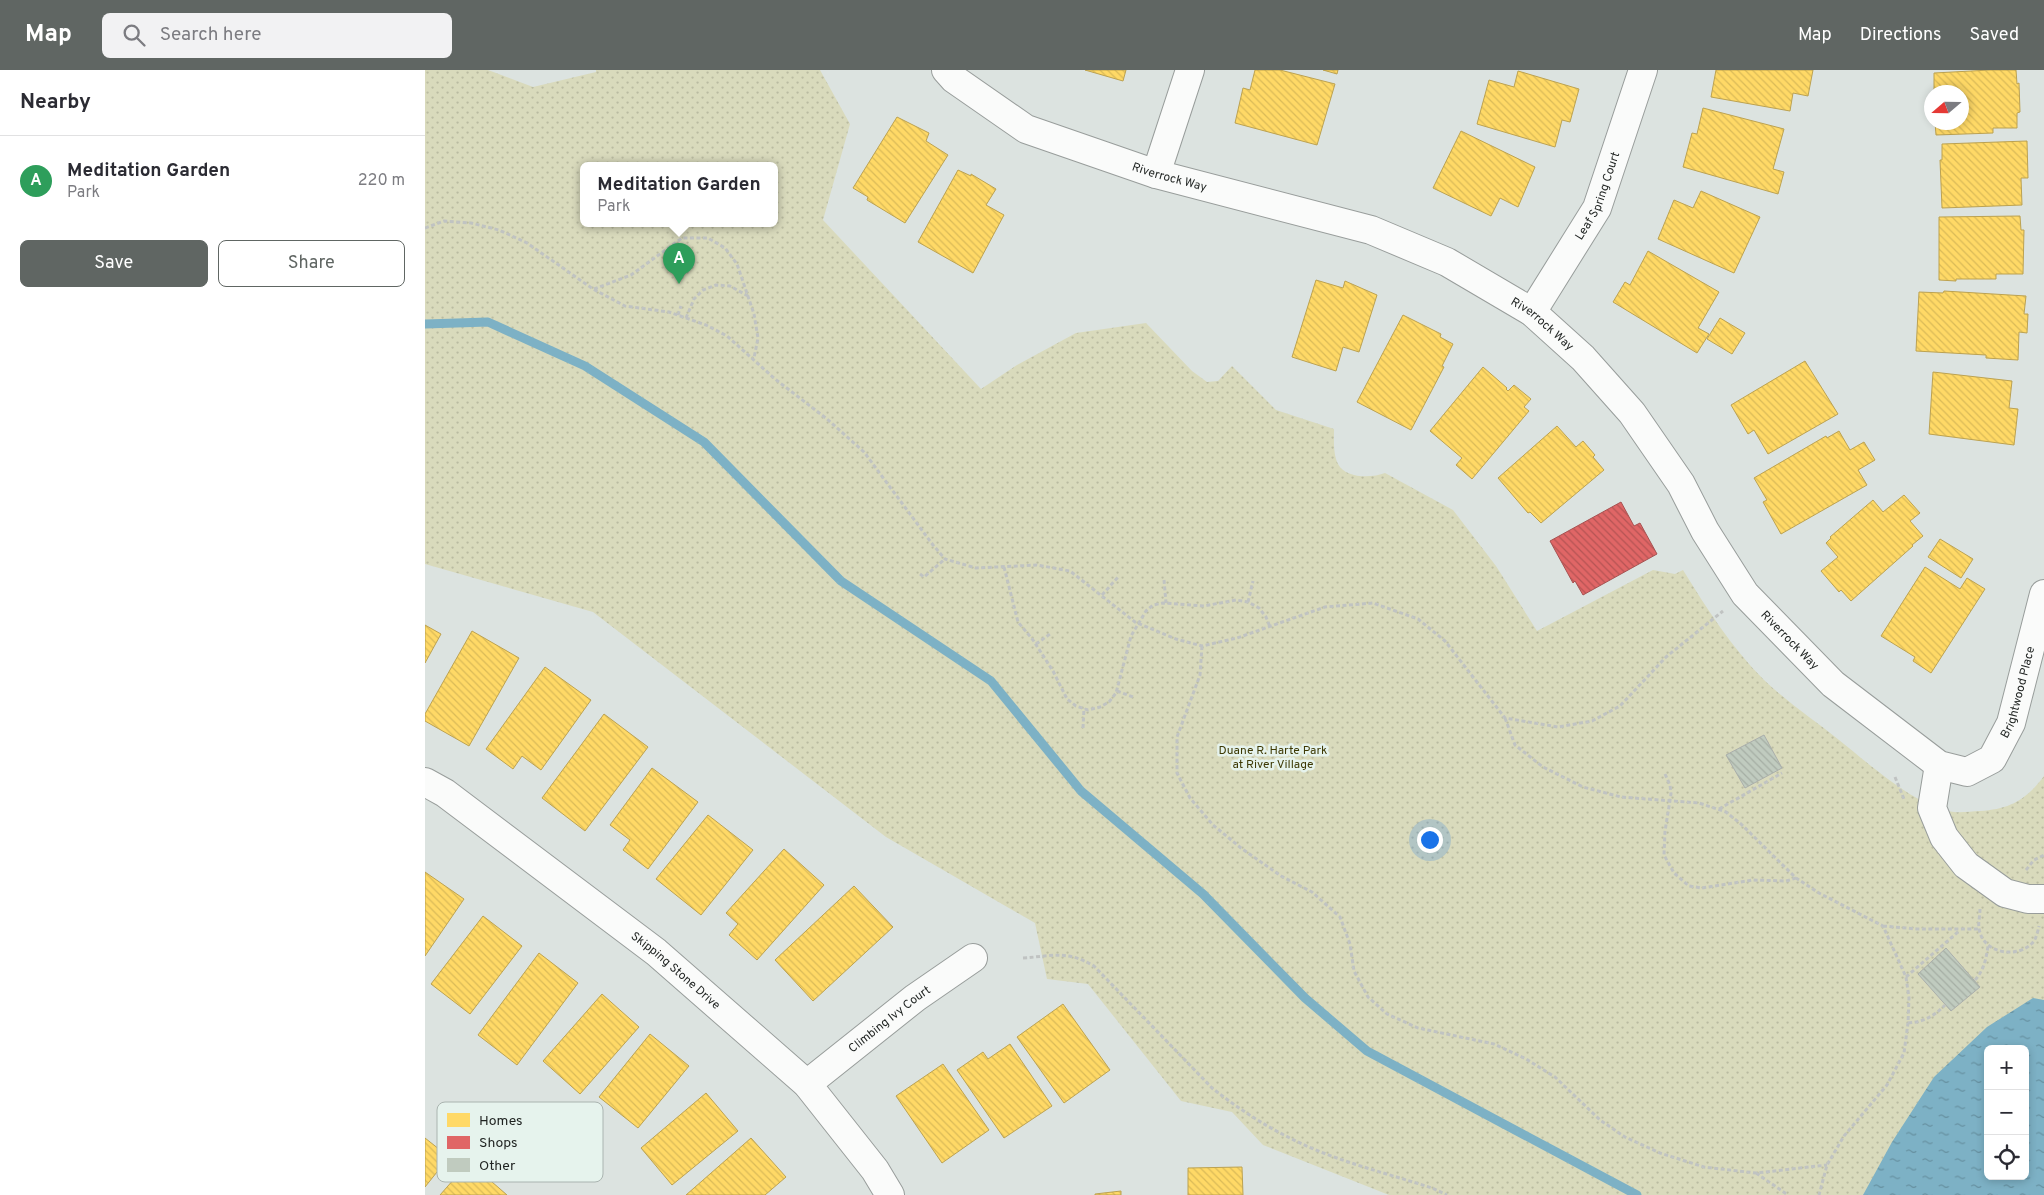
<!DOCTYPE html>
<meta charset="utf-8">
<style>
body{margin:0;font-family:Overpass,sans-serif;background:#f2f2f3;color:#2b2b33}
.controls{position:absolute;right:15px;bottom:15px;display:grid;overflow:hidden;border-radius:8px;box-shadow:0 2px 8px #0003}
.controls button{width:45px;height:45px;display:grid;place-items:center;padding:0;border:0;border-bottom:1px solid #e1e1e2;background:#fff;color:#2b2b33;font:25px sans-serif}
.compass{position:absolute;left:1499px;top:15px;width:45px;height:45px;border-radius:50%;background:#fff;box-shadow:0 2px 8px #0003;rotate:250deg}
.you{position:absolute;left:1004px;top:769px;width:18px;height:18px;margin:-12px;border:4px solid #fff;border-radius:50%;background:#1a73e8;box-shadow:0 0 0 8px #1a73e833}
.badge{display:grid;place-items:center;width:32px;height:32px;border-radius:50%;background:#606663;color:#fff;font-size:16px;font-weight:700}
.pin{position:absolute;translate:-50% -41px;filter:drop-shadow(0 1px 2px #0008)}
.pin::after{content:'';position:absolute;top:26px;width:18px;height:15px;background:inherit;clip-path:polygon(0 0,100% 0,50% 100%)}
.popup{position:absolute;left:155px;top:92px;width:198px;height:65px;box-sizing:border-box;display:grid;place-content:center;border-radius:8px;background:#fff;filter:drop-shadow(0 1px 4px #0005);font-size:16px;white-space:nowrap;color:#7c7c81}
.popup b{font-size:19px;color:#2b2b33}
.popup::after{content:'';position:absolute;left:50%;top:100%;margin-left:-10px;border:10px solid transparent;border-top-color:#fff}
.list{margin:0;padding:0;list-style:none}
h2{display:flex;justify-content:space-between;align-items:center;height:65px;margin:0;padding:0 20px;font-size:21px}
h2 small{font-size:16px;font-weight:400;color:#7c7c81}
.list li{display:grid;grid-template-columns:32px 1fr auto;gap:15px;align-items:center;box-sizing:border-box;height:90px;padding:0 20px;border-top:1px solid #e1e1e2}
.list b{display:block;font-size:19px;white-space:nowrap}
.list p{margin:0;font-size:16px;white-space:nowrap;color:#7c7c81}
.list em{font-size:16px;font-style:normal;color:#7c7c81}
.actions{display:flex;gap:10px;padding:15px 20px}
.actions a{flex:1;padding:11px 0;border:1px solid #606663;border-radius:8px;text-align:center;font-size:18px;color:#606663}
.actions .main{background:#606663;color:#fff}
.icon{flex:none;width:28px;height:28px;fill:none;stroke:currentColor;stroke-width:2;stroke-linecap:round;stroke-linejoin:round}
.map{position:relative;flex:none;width:1619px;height:1125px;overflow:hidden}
header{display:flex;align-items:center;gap:30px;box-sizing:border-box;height:70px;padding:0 25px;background:#606663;color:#fff}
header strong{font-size:24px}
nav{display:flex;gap:28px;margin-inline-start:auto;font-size:18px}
.search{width:350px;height:45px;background:#f2f2f3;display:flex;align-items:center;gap:12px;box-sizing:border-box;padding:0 18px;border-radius:8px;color:#7c7c81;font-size:19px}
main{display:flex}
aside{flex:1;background:#fff}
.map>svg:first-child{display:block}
.park{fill:url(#park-dots);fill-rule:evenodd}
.water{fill:url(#water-ripples);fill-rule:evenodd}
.homes{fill:url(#homes-back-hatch);stroke:#bca251}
.shops{fill:url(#shops-back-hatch);stroke:#a65251}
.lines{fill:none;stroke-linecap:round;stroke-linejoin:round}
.stream{stroke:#7db1c5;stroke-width:9}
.building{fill:url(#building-back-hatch);stroke:#aaaeab}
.minor-casing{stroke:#989d9b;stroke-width:30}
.path{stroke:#c0c3c2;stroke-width:3;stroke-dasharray:4 2.5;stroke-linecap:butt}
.minor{stroke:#fafbfa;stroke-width:28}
.labels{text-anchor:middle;stroke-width:5;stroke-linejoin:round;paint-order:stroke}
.street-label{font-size:12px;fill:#1e2220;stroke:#e6f3ed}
.park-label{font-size:12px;fill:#3d3904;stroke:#e6f3ed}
.key{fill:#e6f3ed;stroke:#aab4b0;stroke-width:1}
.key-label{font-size:14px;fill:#1e2220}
</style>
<header>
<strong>Map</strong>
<div class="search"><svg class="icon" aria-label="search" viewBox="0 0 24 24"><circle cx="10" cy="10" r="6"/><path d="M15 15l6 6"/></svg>Search here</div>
<nav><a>Map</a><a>Directions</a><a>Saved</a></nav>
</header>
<main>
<aside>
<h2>Nearby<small></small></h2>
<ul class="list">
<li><span class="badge" style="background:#2e9e5b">A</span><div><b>Meditation Garden</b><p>Park</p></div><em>220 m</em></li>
</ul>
<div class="actions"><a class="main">Save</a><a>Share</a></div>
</aside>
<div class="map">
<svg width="1619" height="1125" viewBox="0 0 1619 1125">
<defs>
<pattern id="park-dots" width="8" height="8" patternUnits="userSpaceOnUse" patternTransform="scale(1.25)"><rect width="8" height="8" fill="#d9dabc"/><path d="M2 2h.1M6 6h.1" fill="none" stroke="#babba1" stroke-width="1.8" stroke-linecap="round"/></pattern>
<pattern id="water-ripples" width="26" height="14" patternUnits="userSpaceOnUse" patternTransform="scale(1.25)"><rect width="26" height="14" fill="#7db1c5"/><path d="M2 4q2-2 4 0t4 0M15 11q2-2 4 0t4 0" fill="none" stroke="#6690a0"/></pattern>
<pattern id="homes-back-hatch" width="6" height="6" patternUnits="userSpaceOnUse" patternTransform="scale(1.25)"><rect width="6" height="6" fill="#ffd966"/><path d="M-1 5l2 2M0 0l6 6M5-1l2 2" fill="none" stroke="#daba58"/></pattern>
<pattern id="shops-back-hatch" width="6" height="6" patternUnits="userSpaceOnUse" patternTransform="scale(1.25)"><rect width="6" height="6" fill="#e06666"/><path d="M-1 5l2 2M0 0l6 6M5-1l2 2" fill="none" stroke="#b55454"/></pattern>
<pattern id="building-back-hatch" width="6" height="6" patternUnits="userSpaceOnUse" patternTransform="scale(1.25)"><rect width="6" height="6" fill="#c0cbbf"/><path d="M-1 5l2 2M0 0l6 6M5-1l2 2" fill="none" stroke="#a5aea4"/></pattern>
</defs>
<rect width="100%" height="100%" fill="#dce3e0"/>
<!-- park -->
<path class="park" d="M0,0h63l45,17 63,-15v-2h224l30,54 -27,96 158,169 36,-24 59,-32 70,-10 46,48 15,11 11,-1 14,-15 44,44 58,19c0,11 -1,25 4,35 8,15 34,14 47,9l68,37 43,56 41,65 116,-61 22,4 8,-4c24,39 49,78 81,110 23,22 50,40 75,60 28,22 78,68 115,72 8,1 18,-1 26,-1 30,-2 46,-11 64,-35v419h-655l-126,-50 -31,-33 -51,-11 -93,-117 -41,-5 -12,-56 -149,-86 -293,-225 -168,-48zM159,95h190v58h-190zM1563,979h37v127h-37z"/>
<!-- water -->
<path class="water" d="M1608,928l11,2v195h-181l29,-53 42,-65 53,-50zM1563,979h37v127h-37z"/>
<!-- homes -->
<path class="homes" d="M660,0h41l-3,11z
M830,0h25l55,14 -18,61 -82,-22 8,-35 7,2z
M898,0h15l-1,4z
M1291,0h97l-5,26 -15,-3 -3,18 -79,-14z
M1565,0h26l1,14 2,-1 1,29 -3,1v15h-24v5l-57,2 -1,-13h26v-30h-27v-19z
M1093,1l61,18 -9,33 -8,-2 -7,27 -78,-23 12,-44 25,7z
M1278,38l81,21 -11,40 11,3 -6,22 -95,-27 9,-34 5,1z
M472,47l32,16 -3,8 22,14 -43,68 -38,-23 1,-3 -15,-9z
M1036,61l74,36 -17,40 -18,-9 -9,18 -58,-28z
M1602,71l1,37h-7l1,27 -80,3 -2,-48h2v-16z
M533,100l13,6v-2l25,15 -10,16 18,10 -31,58 -55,-31z
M1276,121l59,26 -26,56 -76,-34 16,-39 19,8z
M1595,146l1,14h3l-1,44h-27v5h-40v2l-17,-1v-63z
M1223,181l71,41 -21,36 11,6 -12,19 -84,-51 12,-20 5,3z
M891,210l27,8 2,-7 32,14 -18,57 -16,-5 -7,24 -44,-14z
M1519,221l82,5 -2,18h4l-1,19 -8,-1 -1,28 -32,-2v-3l-70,-4 3,-59 24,1z
M978,245l38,19 -1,3 13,7 -11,22 2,1 -33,63 -54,-28z
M1295,248l25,15 -13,21 -25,-15z
M1380,291l33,53 -70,40 -14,-24 -6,4 -17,-29z
M1058,297l24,21 -1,1 2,2 6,-6 17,14 -7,8 5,4 -57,68 -16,-14 6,-7 -32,-27z
M1508,302l79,9 -3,27 9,1 -4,36 -85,-11z
M1132,356l19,21 7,-6 12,14 -2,2 11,13 -63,53 -11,-11 -2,1 -30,-35z
M1414,361l11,19 14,-8 11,18 -17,10 9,15 -86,49 -18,-32 4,-2 -13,-22 72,-42 1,2z
M1479,425l16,18 -10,8 13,15 -11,9 1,1 -62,55 -10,-11 -2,2 -18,-21 17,-14 -12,-14 5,-5 -1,-1 43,-37 10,12z
M1515,469l33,20 -12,19 -33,-21z
M1500,497l35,22 7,-11 18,11 -54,84 -18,-12 2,-4 -34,-21z
M0,555l16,9 -16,29z
M47,561l47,27 -50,88 -44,-25v-7z
M120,597l46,33 -50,70 -19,-14 -9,13 -27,-20z
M179,644l44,33 -63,84 -43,-33z
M227,698l46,34 -50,67 -25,-19 7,-10 -20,-15z
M283,745l45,35 -52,65 -45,-36z
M359,779l40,36 -67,75 -28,-25 9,-11 -12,-11z
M0,802l39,27 -39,57z
M429,816l39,41 -80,74 -38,-41z
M58,846l39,30 -52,68 -39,-30z
M114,883l39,30 -61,82 -39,-30z
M177,924l37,33 -59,67 -37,-33z
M638,934l47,66 -46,33 -47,-66z
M225,964l39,32 -51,62 -39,-31z
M585,974l42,62 -48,32 -47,-68 26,-18 5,7z
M518,994l46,66 -47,33 -46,-67z
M281,1023l32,38 -66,54 -31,-37z
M0,1068l24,19 -24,30z
M326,1068l35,39 -21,18h-79z
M44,1092l38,33h-67z
M817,1097l1,28h-55v-27z
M696,1121v4h-26v-1z"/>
<!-- shops -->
<path class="shops" d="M1196,432l13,24 6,-3 17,31 -74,41 -8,-14 -2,2 -23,-42z"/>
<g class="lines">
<!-- stream -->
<path class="stream" d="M0,254l63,-2 97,44 119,76 137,139 150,100 90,110 122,103 102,104 62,53 270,144"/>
</g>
<!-- building -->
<path class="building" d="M1339,665l18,33 -37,20 -19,-33z
M1521,878l34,39 -29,24 -33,-37z"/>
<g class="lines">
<defs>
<g id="minor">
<path id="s1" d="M521,0l8,9 72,50 130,45 215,56 76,32 85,50 51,46 49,55 49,71 24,47 40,63 88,90 106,81 28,7 25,-13 19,-36 33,-129"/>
<path d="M731,104l34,-104"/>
<path id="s2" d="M1107,242l65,-104 46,-138"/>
<path d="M1514,695l-7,43 12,29 22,28 39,28 23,6h16"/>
<path id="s3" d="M0,712l20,11 211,159 151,132 68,86 15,25"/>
<path id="s4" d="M382,1014l108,-86 58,-40"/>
</g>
</defs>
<!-- minor casing -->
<use href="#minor" class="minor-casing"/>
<!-- path -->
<path class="path" d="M0,158l19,-7 27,2 28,7 28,13 66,46 32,17 44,6 37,13 21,11 48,43 52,40 37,33 69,93 12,14 31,9 61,-3 33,6 65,51 41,17 26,7 35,-8 88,-31 48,-4 45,16 27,22 60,77 53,9 34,-6 28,-15 46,-49 57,-46
M169,219l37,-14 51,-37h26l17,10 12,16 17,50 4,24 -4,20
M253,245l3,-9
M261,248l8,-19 9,-9 13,-5 14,1 18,10
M579,497l14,55 15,18 20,31 14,28 9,7 12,4 12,-3 9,-5 7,-9 15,-57 15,-25 7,-6 10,-2 41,3 32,-6 12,2 11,6 7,9 4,10
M495,504l4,3 21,-18
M739,510l2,23
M677,525l17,-19
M823,532l5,-21
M611,574l14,-10
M777,576l-2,29 -23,62v36l13,25 23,27 28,23 40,28 31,16 28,25 10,27 4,27 14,26 19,17 31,14 76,16 32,15 29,18 45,43 25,17 35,16 44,14 52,6 71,-8
M692,621l16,6
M1080,648l10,27 28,22 40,20 38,10 78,6 27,9 15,12 55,54 23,15 64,33 23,51 3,21 -1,25 -4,30 -17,32 -43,51 -17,29 -8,30
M658,658l1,-20
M1240,704l5,11 1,9 -6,37 -1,24 10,18 15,13 13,2 51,-8 33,1 10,-3
M1470,707l9,22
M1294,739l63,-36
M1601,800l8,-10 10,-5
M1555,839c0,6 -2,14 -1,19 3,26 40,32 55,13 2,-3 4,-10 5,-15
M1458,856l34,3h61
M598,888c30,-2 44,-8 71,8l118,122c23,18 48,35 74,48 45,24 97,36 146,52l15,7
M1481,907l53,-46
M1550,910c9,-10 11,-21 13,-34
M1483,953c16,-1 26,-7 37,-18
M1331,1103l32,22"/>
<!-- minor -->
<use href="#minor" class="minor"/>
</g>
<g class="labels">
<!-- street labels -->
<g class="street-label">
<text dy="4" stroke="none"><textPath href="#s1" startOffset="251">Riverrock Way</textPath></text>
<text dy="4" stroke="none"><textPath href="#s2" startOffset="134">Leaf Spring Court</textPath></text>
<text dy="4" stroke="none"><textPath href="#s1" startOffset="656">Riverrock Way</textPath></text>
<text dy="4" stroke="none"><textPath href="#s1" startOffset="1061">Riverrock Way</textPath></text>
<text dy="4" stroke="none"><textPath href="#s1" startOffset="1385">Brightwood Place</textPath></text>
<text dy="4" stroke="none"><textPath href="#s3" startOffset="314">Skipping Stone Drive</textPath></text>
<text dy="4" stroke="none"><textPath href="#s4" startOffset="105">Climbing Ivy Court</textPath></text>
</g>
<!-- park labels -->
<g class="park-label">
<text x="848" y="684">Duane R. Harte Park<tspan x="848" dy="14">at River Village</tspan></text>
</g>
</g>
<!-- legend -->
<rect x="12" y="1032" width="166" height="80" rx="8" class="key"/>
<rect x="22" y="1043" width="23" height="14" fill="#ffd966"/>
<rect x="22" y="1066" width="23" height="13" fill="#e06666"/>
<rect x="22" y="1088" width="23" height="14" fill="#c0cbbf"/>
<g class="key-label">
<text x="54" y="1055">Homes</text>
<text x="54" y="1077">Shops</text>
<text x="54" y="1100">Other</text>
</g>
</svg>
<div class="controls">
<button>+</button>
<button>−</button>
<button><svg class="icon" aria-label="locate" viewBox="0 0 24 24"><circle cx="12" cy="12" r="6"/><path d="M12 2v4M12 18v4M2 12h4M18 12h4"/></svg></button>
</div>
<svg class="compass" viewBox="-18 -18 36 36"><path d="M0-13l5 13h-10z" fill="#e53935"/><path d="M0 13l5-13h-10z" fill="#7c7c81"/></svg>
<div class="you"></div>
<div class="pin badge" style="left:254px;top:214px;background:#2e9e5b">A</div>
<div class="popup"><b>Meditation Garden</b>Park</div>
</div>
</main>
